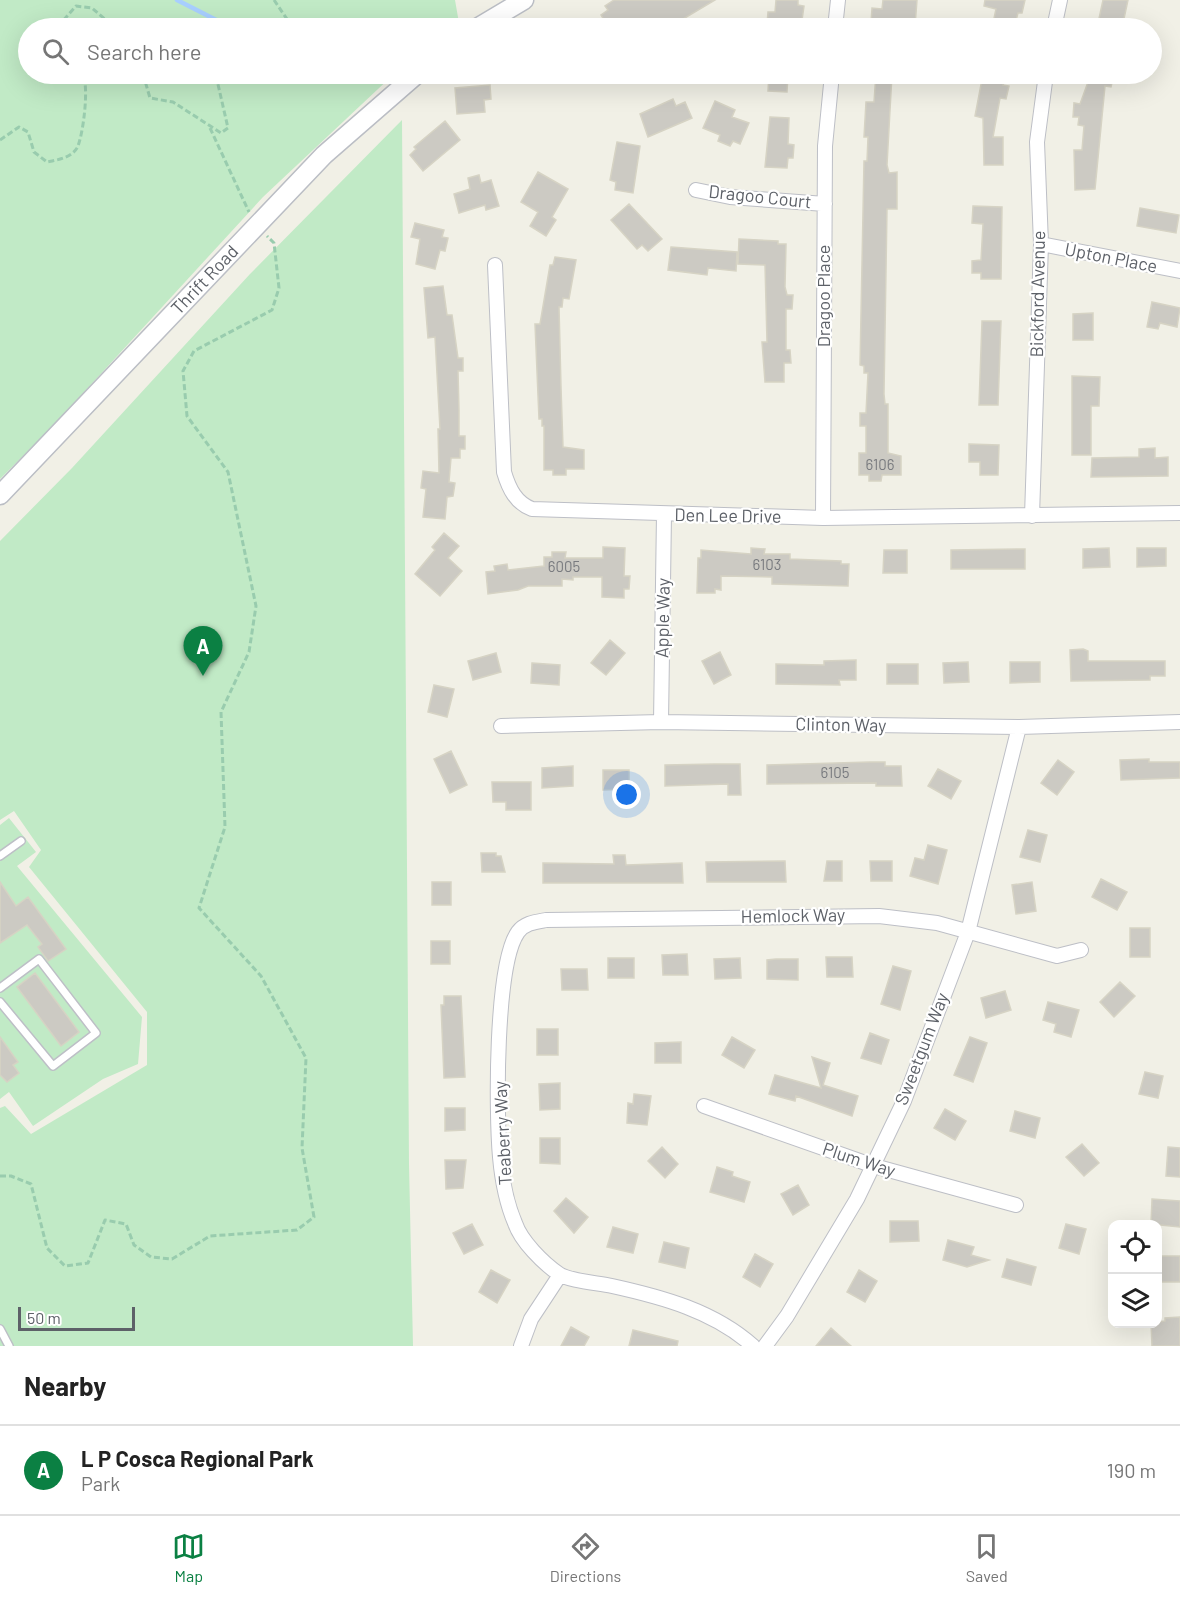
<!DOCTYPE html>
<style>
body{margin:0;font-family:Barlow,sans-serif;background:#f2f2f2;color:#222}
.controls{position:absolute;right:18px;bottom:18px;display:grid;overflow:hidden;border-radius:12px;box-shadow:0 6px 24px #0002}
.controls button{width:54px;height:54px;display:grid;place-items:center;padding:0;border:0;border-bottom:2px solid #e0e0e0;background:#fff;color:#222;font:30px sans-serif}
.scale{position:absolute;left:18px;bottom:15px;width:117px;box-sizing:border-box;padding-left:6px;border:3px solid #5d6168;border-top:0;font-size:16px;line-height:21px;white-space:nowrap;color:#5d6168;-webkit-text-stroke:4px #fff;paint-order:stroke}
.you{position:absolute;left:627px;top:795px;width:21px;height:21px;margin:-15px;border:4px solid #fff;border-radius:50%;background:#1a73e8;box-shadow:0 0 0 9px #1a73e833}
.badge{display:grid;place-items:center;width:39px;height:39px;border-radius:50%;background:#0b8043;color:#fff;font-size:20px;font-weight:700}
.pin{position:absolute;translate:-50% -50px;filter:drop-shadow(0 2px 3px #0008)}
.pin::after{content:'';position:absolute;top:32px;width:21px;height:18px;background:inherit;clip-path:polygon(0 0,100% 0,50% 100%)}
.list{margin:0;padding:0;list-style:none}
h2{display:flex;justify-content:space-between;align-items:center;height:78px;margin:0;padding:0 24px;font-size:26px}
h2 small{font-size:20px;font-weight:400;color:#767676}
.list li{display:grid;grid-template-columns:39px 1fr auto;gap:18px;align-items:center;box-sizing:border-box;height:90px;padding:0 24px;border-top:2px solid #e0e0e0}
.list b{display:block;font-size:22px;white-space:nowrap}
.list p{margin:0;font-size:20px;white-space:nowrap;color:#767676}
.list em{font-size:20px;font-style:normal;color:#767676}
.icon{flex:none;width:33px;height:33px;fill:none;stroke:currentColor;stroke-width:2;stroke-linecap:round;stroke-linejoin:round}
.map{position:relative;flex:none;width:1180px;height:1346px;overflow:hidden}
.search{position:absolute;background:#fff;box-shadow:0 6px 24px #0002;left:18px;right:18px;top:18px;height:66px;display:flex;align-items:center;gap:15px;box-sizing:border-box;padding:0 21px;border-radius:33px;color:#767676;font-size:22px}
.sheet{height:168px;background:#fff}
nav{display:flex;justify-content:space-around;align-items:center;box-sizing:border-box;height:84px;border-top:2px solid #e0e0e0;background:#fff;font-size:16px;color:#767676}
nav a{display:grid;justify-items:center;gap:3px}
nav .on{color:#0b8043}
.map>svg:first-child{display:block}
.green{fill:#c1eac6}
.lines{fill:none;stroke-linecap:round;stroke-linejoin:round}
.stream{stroke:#a8cfff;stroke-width:4.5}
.building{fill:#cccac3;stroke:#d6d3c4;stroke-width:1.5}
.lane-casing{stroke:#bdbfc6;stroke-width:10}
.street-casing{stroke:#bdbfc6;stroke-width:16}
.secondary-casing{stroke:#bbbec5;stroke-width:21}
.path{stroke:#99ccae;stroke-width:3;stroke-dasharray:6 3;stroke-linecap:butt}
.lane{stroke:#fff;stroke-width:7}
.street{stroke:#fff;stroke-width:14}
.secondary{stroke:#fff;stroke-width:18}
.labels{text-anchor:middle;stroke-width:4.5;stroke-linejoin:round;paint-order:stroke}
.number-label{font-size:15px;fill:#797b7f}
.street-label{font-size:18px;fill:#5d6168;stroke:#fff}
</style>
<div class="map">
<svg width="1180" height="1346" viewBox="0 0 1180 1346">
<rect width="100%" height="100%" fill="#f1f0e6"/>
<!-- green -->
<path class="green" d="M0,0h455l4,23 -8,5h-423v46h366l-131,123 -210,229 -53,53z
M402,120l7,1044 4,182h-413v-238l5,-2 26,28 116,-69v-53l-118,-145 12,-17 -27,-39 -14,9v-279l72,-73 178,-194z
M9,818l27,34 -19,14 125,151 -4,47 -35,15 -70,47 -24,-34 -9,7v-274z"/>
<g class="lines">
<!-- stream -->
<path class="stream" d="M177,0l55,28"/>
</g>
<!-- building -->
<path class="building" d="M614,0h101l-47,28h-59l-8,-13 7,-5 -3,-4z
M776,0h22v5l6,1 -2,14 -6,-1 -1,9h-19l-1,-3 -8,-1 1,-12h7z
M883,0h34l-2,26 -44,-3 1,-15 10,1z
M985,0h40l-3,13h-4l-4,15h-22l4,-19 -12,-3z
M1103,0h25l-6,28h-25z
M769,74h19l-1,18 -19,-1z
M876,74h16l-5,91 2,8 8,-1v37h-10l-3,185 1,10h3v49l13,3v19h-19l-1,6h-12v-6h-10v-22h7v-27h-6v-13h6l2,-40h-4v-7l-4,-1 4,-204h3l1,-24h-4l2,-35h8z
M983,74l22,2 -2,9 6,1 -3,13 -6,-1 -7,39h10v28h-19l-1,-47 -8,-2z
M1074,74h40l-3,13 -6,-1 -10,103 -20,1 -1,-40h8l2,-24 -6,-1 1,-8h-6l1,-14 6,1 8,-22 -15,-2z
M490,85l1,14 -7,1 1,12 -28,2 -2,-26z
M673,99l3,7 9,-4 7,16 -44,19 -8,-23z
M715,101l20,9 -3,7 17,6 -9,21 -7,-3 -3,5 -12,-5 2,-6 -17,-7z
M770,117l19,1 -1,26 6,1 -1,13h-5l-1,10 -22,-1z
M445,121l15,19 -37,31 -13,-16 6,-6 -2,-2z
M617,142l23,4 -7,47 -18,-3 1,-8 -6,-2z
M538,172l30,17 -16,28 4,3 -10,16 -16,-10 8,-14 -17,-10z
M479,175l2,8 10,-3 8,26 -13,4 -1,-5 -26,8 -5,-19 16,-5 -2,-11z
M629,204l33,35 -14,12 -6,-6 -5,4 -26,-29z
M973,206l29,1 -1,72h-20v-6h-9v-12l9,-1 2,-36 -11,-1z
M1140,208l39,7 -3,18 -39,-7z
M415,223l29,7 -2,7 6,1 -3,13 -5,-1 -5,19 -19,-5 4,-25 -9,-2z
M739,239l39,2v3h8l-1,43 2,8h6l-1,14h-6v41h4l1,13h-7v19h-19l-3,-40h5l-2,-77 -27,-1z
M671,247l66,5 -1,19 -28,-3 -1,7 -39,-5z
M555,257l21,3 -7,39 -6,-1 -1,9h-3l2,80 2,60 21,3v19h-18v6h-13v-5h-9v-44h-2v-7h-3l-4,-95h5l10,-59h3z
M443,286l4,29h5l6,43h5v13h-5l1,40v25h6v13h-5v9h-9l-2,24 6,1 -2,13 -6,1 -2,22 -22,-2 3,-28 -5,-1 2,-17 16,2 -1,-44h2l-5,-92 -7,1 -4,-50z
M1152,302l28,6 -3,19 -17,-4 -2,6 -11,-2z
M1093,313v27h-20v-26z
M982,321h19l-3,84h-19z
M1072,376l28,1 -1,29h-8v49h-19z
M969,444l30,1 -1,30h-18v-13h-11z
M1155,448v10l13,-1v19l-77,1 1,-19 47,-1v-8z
M444,533l15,13 -11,12 14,13 -22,25 -25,-22 20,-24 -3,-3z
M603,547l22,1 -1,28h6l-1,13h-5v9l-22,-1v-20h-29v3l-11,-1v7h-34l-10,4 -30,4 -2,-22 9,-1 -1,-5 13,-2 1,6 36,-4v-9h8v-5h14l-1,6h38z
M751,548l14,1 -1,5h26v5l51,2v3h8l-1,22 -76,-2v-7l-51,-1v14l-6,-1v4h-18l1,-35h3v-8l50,4z
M1109,548l1,19 -27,1v-19z
M1137,548h29v18l-29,1z
M1025,549v20h-74v-19z
M884,550h23v23h-24z
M610,640l15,13 -19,22 -15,-12z
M1083,649l5,2v10h77v15h-15v4l-79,1 -1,-31z
M720,652l11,23 -17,9 -12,-23z
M496,653l5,19 -28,8 -5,-19z
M856,660v20h-17l1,5 -64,-1v-20l48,1v-4z
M968,662l1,20 -25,1 -1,-20z
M1010,662h30v20l-30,1z
M532,663l28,2 -1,20 -28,-2z
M887,664h31v20h-31z
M434,685l20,4 -7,28 -19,-5z
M451,751l16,34 -17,8 -16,-34z
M1149,759v3h31v16l-59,2 -1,-20z
M1058,760l16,12 -17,23 -16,-12z
M870,762h15v4h16l1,20h-26v-3l-109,1v-19z
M715,764h25l1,31h-13v-11l-63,2v-21z
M573,766v20l-31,2v-20z
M938,769l23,12 -10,18 -23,-13z
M603,770h26v19l-26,1z
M492,782h39v28h-25v-8h-13z
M1028,830l19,5 -7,27 -20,-5z
M928,845l19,5 -9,34 -28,-8 5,-18 9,2z
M481,853h15v3h5l4,16h-23z
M613,855h12l1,10 56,-2 1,20h-140v-20l71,1z
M785,861l1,21h-79l-1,-20z
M827,861h15v20h-18z
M870,861h22v20h-21z
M1101,879l26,13 -10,18 -25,-13z
M0,882l16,24 12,-9 38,52 -18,12 -10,-14 4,-3 -15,-19 -27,18z
M432,882h19v23h-19z
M1032,882l4,29 -20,3 -4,-29z
M1130,928h20v29h-20z
M431,941h19v23h-19z
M687,954l1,21h-25l-1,-20z
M826,957h26l1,20h-26z
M608,958h26v20h-26z
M740,958l1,20 -26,1 -1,-20z
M776,959h22v21l-31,-1v-19z
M893,966l18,5 -11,39 -19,-6z
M561,969h26l1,21h-26z
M35,973l44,59 -18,14 -44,-59z
M1120,982l15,14 -21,21 -14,-15z
M1005,991l6,19 -25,8 -5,-20z
M444,996h17l4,81 -21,1 -3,-73h3z
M1048,1002l31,8 -8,27 -17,-5 2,-8 -13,-4z
M537,1029h21v26h-21z
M870,1033l19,7 -8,24 -20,-6z
M0,1037l18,25 -5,3 6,8 -12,9 -7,-7z
M732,1037l23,13 -11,18 -22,-13z
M970,1037l17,6 -14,39 -19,-7z
M681,1042v21h-26v-20z
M812,1057l18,6 -7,22 35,11 -6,20 -56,-20 -1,5 -26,-7 6,-19 46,13z
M1145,1072l18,4 -5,22 -19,-4z
M560,1083v26l-20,1 -1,-26z
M634,1094l17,2 -4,29 -20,-2 1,-20 5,1z
M445,1108h20v22l-20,1z
M945,1109l21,12 -11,19 -21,-12z
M1015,1111l25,7 -5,20 -25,-7z
M540,1138h20v26l-20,-1z
M1082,1144l17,19 -15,13 -18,-19z
M662,1147l16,17 -13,14 -17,-17z
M1168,1147l12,1v29l-14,-1z
M445,1160h21l-3,28 -17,1z
M717,1167l16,5 -1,4 18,6 -6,20 -34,-10z
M798,1185l11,20 -16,10 -12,-21z
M566,1198l22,19 -14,16 -20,-22z
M1152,1199l28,2v26l-29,-3z
M890,1221h28l1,20 -29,1z
M472,1224l11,21 -19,9 -11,-21z
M1066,1224l20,5 -7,25 -20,-6z
M613,1227l25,7 -5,19 -26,-6z
M948,1240l26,7 -3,8 18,5 -22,7 -24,-7z
M664,1242l25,6 -4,20 -26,-6z
M755,1254l18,10 -13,23 -17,-10z
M1160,1256h20v26h-21z
M1007,1259l29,8 -5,18 -29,-8z
M491,1270l19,10 -13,23 -18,-11z
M859,1270l18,11 -12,21 -18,-10z
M1180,1317v29h-28l-1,-23 14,-2v-3z
M571,1327l18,10 -5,9h-23z
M831,1328l20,18h-35z
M633,1330l45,11 -1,5h-48z"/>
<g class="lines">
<defs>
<path id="lane" d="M0,856l21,-15
M0,988l39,-29 57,74 -43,33 -53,-64
M0,1329l9,17"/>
<path id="street" d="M835,28l3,-28
M1054,28l6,-28
M696,190l34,7 95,7
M1041,244l139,27
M495,265l9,207c5,17 12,31 28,37l291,9 357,-5
M1032,516l9,-272 -4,-102 9,-68
M823,518l2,-372 7,-72
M661,722l3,-208
M501,726l160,-4 358,5 161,-5
M704,1106l170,60 142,39
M521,1346l10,-27 29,-44
M753,1346c-39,-35 -91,-49 -141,-60 -13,-3 -43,-5 -53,-12 -16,-11 -38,-33 -44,-51 -9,-21 -13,-44 -15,-66 -4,-43 -5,-193 18,-225 7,-9 17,-10 28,-12l333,-4 58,7 120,33 24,-6
M765,1346l22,-30 70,-117 47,-98 64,-169 51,-205"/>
<g id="secondary">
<path d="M477,28l47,-28"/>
<path id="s1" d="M0,495l324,-340 93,-81"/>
</g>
</defs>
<!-- lane casing -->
<use href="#lane" class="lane-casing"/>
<!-- street casing -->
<use href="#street" class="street-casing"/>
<!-- secondary casing -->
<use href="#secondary" class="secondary-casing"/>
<!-- path -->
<path class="path" d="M274,0l19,28
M61,28v-5l15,-17 16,2 23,20
M143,74l7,24 23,4 48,31 7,-5 -11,-48 3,-6
M210,128l39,84
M0,140l19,-13 9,5 6,20 13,10c10,-2 24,-4 30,-14 6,-11 13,-65 5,-74
M0,1176h11l20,8 16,64 18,18 23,-3 17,-43 21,4 8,21 17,12 21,2 38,-23 87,-6 17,-13 -12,-69 4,-90 -45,-82 -62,-68 26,-81 -4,-115 28,-60 7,-46 -28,-134 -41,-56 -4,-45 11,-20 78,-41 7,-22 -5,-45 -7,-7"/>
<!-- lane -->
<use href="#lane" class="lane"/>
<!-- street -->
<use href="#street" class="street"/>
<!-- secondary -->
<use href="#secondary" class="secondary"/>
</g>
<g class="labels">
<!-- number labels -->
<g class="number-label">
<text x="880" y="470">6106</text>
<text x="767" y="570">6103</text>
<text x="564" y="572">6005</text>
<text x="835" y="778">6105</text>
</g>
<!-- street labels -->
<g class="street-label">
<text transform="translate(760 197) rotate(6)" y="6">Dragoo Court</text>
<text transform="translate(1111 258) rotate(11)" y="6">Upton Place</text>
<text dy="6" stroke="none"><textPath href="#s1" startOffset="297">Thrift Road</textPath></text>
<text transform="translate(1038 294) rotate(-89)" y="6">Bickford Avenue</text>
<text transform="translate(824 296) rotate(-90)" y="6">Dragoo Place</text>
<text transform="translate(728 516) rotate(1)" y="6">Den Lee Drive</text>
<text transform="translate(663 618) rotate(-89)" y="6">Apple Way</text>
<text transform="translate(841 725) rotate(1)" y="6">Clinton Way</text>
<text transform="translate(793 916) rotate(-1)" y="6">Hemlock Way</text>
<text transform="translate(922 1049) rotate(-69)" y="6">Sweetgum Way</text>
<text transform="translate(503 1133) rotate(-93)" y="6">Teaberry Way</text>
<text transform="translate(859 1160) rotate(18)" y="6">Plum Way</text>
</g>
</g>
</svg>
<div class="controls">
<button><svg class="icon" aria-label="locate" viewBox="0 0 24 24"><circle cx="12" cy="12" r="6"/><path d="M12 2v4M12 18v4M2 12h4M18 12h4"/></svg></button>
<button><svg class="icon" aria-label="layers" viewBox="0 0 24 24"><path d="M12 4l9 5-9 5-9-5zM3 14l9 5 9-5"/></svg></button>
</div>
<div class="scale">50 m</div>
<div class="you"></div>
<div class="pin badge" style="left:203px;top:676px">A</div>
<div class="search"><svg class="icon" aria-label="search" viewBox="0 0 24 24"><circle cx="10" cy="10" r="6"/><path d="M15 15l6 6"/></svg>Search here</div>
</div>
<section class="sheet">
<h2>Nearby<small></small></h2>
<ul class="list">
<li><span class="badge">A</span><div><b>L P Cosca Regional Park</b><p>Park</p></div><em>190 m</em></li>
</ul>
</section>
<nav>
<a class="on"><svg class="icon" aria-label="map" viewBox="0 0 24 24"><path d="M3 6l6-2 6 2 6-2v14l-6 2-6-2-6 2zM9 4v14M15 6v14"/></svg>Map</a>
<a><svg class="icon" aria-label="directions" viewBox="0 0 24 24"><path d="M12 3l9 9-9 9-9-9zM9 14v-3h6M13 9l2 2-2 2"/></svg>Directions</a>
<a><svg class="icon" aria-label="saved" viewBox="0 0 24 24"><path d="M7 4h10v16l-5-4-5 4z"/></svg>Saved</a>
</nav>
